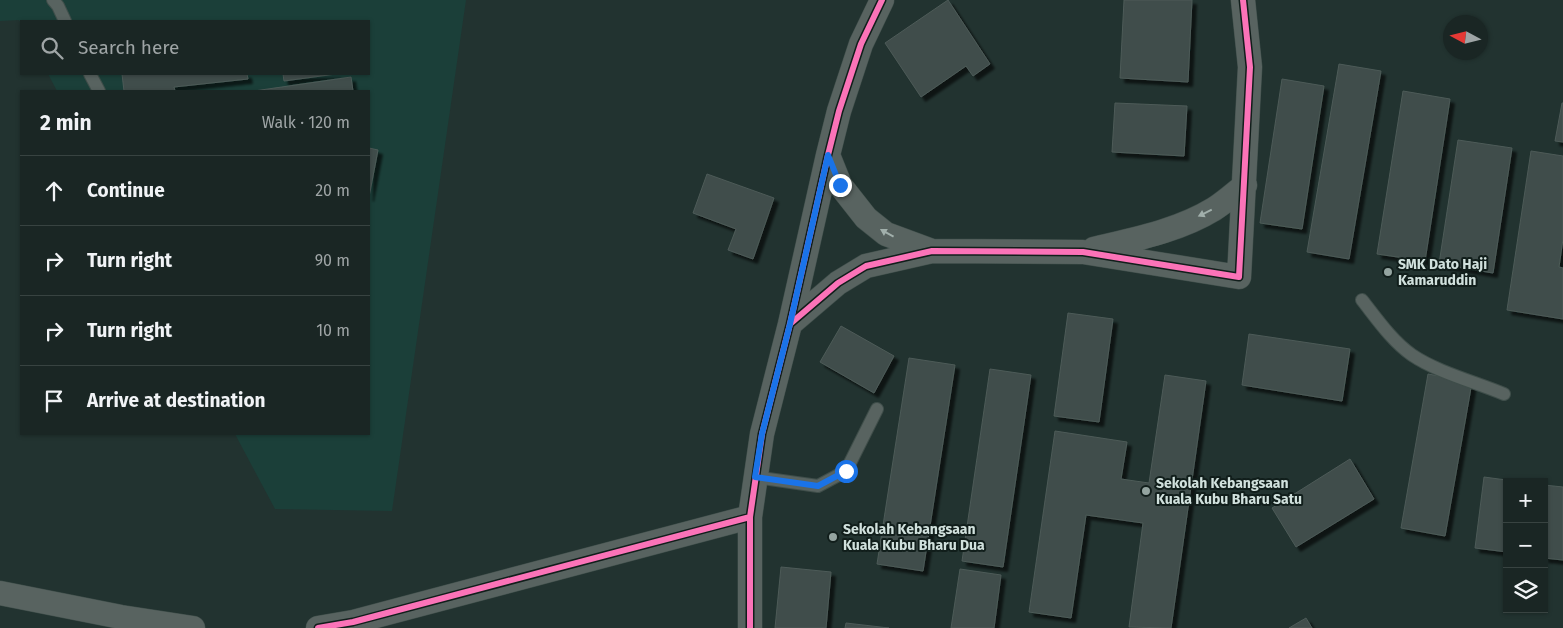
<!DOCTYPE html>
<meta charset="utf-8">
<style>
body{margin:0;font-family:"Fira Sans",sans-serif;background:#273231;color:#f1f3f6}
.controls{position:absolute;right:15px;bottom:15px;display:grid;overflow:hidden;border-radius:0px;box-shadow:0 1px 4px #0004}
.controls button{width:45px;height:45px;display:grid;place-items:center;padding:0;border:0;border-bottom:1px solid #384341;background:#1a2624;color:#f1f3f6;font:25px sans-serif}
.compass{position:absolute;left:1443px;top:15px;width:45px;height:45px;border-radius:50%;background:#1a2624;box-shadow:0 1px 4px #0004;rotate:277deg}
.stop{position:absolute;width:15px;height:15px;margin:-11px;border:4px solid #1a73e8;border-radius:50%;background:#fff}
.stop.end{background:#1a73e8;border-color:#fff;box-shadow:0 1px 5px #0008}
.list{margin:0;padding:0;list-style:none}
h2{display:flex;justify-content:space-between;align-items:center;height:65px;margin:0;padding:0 20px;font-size:21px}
h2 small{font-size:16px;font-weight:400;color:#9fa5a6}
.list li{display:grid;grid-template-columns:32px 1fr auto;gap:15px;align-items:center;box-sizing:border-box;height:70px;padding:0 20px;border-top:1px solid #384341}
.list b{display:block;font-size:19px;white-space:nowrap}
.list em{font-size:16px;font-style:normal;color:#9fa5a6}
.icon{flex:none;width:28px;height:28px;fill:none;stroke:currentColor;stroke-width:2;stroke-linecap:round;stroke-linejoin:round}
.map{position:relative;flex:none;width:1563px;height:628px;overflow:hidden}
.search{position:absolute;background:#1a2624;box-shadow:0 1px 4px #0004;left:20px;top:20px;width:350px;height:55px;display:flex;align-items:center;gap:12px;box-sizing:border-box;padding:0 18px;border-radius:0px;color:#9fa5a6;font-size:19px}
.panel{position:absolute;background:#1a2624;box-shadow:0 1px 4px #0004;left:20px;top:90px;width:350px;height:345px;border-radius:0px}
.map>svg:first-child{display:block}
.built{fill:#1b3f39}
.building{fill:#404d4b;stroke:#4d5b58;filter:url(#shadow)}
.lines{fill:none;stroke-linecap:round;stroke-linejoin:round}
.service-casing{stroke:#3f4e4a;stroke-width:14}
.minor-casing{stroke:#3f4e4a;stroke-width:25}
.service{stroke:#586360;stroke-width:12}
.minor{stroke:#586360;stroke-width:24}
.cycleway-casing{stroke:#111e1b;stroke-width:9}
.cycleway{stroke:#fb73b8;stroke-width:6}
.oneway{fill:#a1afab}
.route{stroke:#1a73e8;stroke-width:6}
.poi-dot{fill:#94a4a0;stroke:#111e1b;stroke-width:2}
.labels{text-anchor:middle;stroke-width:4;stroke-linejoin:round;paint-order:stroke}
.poi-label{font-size:14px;font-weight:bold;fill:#d1e1dd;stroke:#111e1b;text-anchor:start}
</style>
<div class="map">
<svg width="1563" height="628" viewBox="0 0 1563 628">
<defs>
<filter id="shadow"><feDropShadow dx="4.5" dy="4.5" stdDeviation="1" flood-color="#0009"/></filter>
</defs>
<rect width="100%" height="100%" fill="#223330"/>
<!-- built -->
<path class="built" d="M0,0h466l-74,511 -117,-2 -40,-75h134v-343h-312l-9,-17h321v-53h-348v2l-2,-3 -19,1z"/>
<!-- building -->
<path class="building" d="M948,0l42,64 -17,12 -7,-10 -45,31 -36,-54z
M1124,0h68l-4,82 -68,-4z
M1339,64l42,7 -32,188 -42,-7z
M122,74h125l1,5 -74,8 1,4h-51z
M283,74h53l-52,7z
M351,77l2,14h-99z
M1282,79l42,7 -22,143 -42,-6z
M1403,91l47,8 -25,162 -48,-7z
M1115,103l72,3 -3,50 -72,-4z
M1562,103h1v39l-8,-1z
M1458,140l54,8 -19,125 -54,-9z
M369,148l9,2 -9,47z
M1531,151l32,5v83l-4,28 4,1v51l-56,-9z
M707,174l67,24 -21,61 -25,-9 8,-21 -43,-16z
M1068,313l45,6 -14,103 -45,-6z
M841,326l53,30 -20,37 -54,-31z
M1249,334l101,15 -8,52 -100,-16z
M909,358l46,7 -32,206 -46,-7z
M990,369l41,6 -28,192 -41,-6z
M1428,374l44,8 -27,154 -44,-8z
M1165,375l41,6 -35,247 -42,-1 14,-104 -57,-8 -15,103 -42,-6 26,-181 72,11 -6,37 28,4z
M1350,459l24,40 -78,48 -24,-39z
M1484,477l37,5h-14v70l-32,-4z
M1544,485l19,2v73l-19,-2z
M781,567l50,5 -5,56h-51z
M960,569l41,6 -7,53h-43z
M1306,618l6,10h-23z
M846,623l43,5h-44z"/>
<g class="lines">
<defs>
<path id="service" d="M53,0l5,6 7,15
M90,74l9,17
M1362,300c15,19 30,41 50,55 25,17 63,27 92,39
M755,477l63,9 28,-15 31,-62"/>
<path id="minor" d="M828,155l12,30 26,33 20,16 46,17
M1094,249c41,-10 84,-18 120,-40 11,-7 21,-16 31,-24
M790,324l48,-41 28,-17 66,-15 151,1 156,25 11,-210 -7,-67
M0,593l121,24 72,11
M318,628l35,-6 397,-105
M750,628v-111l12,-83 28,-110 38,-169 11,-44 22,-67 21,-44"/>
</defs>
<!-- service casing -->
<use href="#service" class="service-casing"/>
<!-- minor casing -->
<use href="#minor" class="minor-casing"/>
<!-- service -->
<use href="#service" class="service"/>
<!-- minor -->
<use href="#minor" class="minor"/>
<defs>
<path id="cycleway" d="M790,324l48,-41 28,-17 66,-15 151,1 156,25 11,-210 -7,-67
M318,628l35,-6 397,-105
M750,628v-111l12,-83 28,-110 38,-169 11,-44 22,-67 21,-44"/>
</defs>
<!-- cycleway casing -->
<use href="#cycleway" class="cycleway-casing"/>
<!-- cycleway -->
<use href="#cycleway" class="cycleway"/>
</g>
<!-- one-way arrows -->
<defs><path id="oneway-solid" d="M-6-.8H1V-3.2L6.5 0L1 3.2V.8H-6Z" transform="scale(1.25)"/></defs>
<g class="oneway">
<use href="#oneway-solid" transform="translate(1205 213) rotate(154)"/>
<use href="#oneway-solid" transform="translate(887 233) rotate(-151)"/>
</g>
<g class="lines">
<!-- route -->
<path class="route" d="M840,185l-12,-30 -38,169 -28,110 -7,43 63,9 28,-15"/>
</g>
<!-- markers -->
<g class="poi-dot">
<circle cx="1388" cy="272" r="5"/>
<circle cx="1146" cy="491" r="5"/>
<circle cx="833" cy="537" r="5"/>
</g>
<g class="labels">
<!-- poi labels -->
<g class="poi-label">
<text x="1398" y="269">SMK Dato Haji<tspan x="1398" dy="16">Kamaruddin</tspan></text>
<text x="1156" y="488">Sekolah Kebangsaan<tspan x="1156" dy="16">Kuala Kubu Bharu Satu</tspan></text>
<text x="843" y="534">Sekolah Kebangsaan<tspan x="843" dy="16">Kuala Kubu Bharu Dua</tspan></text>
</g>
</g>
</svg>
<div class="controls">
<button>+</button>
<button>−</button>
<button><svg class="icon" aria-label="layers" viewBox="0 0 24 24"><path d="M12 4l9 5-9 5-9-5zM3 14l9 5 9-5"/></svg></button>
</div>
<svg class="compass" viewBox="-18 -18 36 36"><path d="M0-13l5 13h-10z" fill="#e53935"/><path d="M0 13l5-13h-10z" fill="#9fa5a6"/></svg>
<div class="stop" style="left:846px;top:471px"></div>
<div class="stop end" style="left:840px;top:185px"></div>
<div class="search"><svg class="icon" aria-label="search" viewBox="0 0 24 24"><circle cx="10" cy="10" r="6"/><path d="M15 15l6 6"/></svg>Search here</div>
<section class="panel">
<h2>2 min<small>Walk · 120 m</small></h2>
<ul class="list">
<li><svg class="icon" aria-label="ahead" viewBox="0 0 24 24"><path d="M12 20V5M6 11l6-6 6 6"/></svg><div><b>Continue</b></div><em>20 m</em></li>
<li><svg class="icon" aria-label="right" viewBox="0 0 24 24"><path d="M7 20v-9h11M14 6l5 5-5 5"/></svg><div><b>Turn right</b></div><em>90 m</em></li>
<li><svg class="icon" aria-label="right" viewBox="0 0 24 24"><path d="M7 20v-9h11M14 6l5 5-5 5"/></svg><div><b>Turn right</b></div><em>10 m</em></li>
<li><svg class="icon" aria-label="arrive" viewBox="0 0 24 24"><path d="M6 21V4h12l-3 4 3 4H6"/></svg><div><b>Arrive at destination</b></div></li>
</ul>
</section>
</div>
